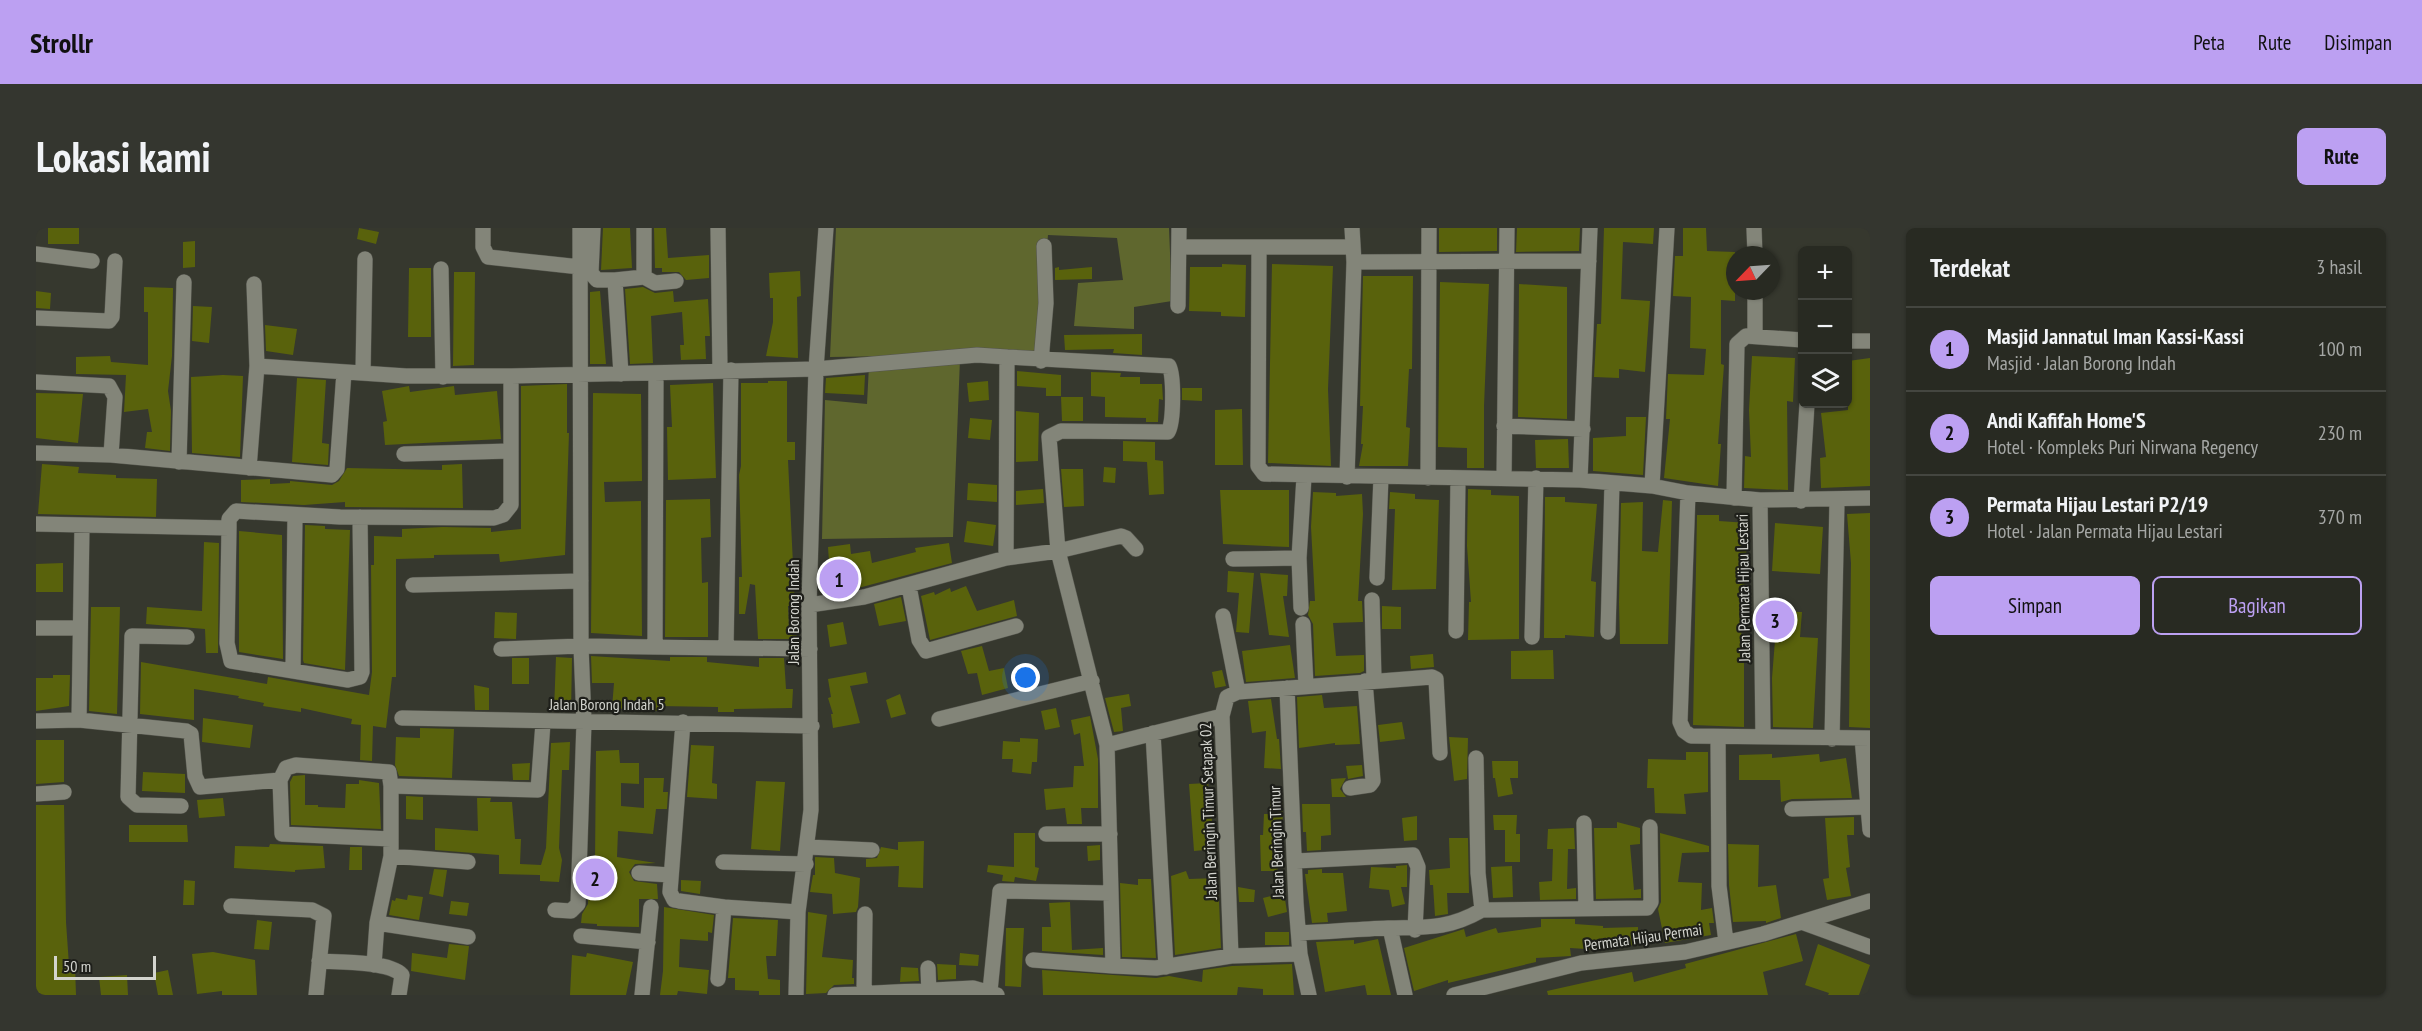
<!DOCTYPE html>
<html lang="id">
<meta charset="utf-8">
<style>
body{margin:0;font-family:"PT Sans Narrow",sans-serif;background:#34362f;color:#f1f3f6}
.controls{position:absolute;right:18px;top:18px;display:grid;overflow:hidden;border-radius:9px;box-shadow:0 2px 4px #0004}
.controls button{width:54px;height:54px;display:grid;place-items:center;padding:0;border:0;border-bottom:2px solid #444640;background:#282a22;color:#f1f3f6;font:30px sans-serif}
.compass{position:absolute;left:1690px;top:18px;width:54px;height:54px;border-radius:50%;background:#282a22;box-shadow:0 2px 4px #0004;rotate:245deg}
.scale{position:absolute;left:18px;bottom:15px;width:102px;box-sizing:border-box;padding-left:6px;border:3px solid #d3d4ce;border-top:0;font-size:16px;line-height:21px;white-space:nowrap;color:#d3d4ce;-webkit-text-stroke:4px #1e1f1a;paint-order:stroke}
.you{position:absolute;left:990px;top:450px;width:21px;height:21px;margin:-15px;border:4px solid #fff;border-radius:50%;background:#1a73e8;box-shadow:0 0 0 9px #1a73e833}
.badge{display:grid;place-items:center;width:39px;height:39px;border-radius:50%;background:#bca0f2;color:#111;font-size:20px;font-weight:700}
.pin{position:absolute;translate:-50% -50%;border:3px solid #fff;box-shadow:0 2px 6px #0006}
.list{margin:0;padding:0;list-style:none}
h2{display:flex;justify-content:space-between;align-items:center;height:78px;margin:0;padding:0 24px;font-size:26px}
h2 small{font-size:20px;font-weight:400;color:#a5a7a5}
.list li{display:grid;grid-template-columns:39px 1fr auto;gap:18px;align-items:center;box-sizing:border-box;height:84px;padding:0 24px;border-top:2px solid #444640}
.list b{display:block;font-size:22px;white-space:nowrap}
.list p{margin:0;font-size:20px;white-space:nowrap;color:#a5a7a5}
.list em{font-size:20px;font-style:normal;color:#a5a7a5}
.actions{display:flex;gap:12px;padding:18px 24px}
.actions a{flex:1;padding:14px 0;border:2px solid #bca0f2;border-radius:9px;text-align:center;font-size:21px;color:#bca0f2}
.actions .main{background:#bca0f2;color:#111}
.icon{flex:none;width:33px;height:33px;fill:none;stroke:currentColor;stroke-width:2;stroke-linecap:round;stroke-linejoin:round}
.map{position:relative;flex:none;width:1834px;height:767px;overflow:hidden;border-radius:9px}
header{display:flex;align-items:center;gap:36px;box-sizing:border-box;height:84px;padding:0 30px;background:#bca0f2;color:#111}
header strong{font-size:28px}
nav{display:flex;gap:33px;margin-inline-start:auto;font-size:21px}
.intro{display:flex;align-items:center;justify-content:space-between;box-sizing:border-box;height:144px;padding:0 36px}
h1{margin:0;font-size:42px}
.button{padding:15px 27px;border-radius:9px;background:#bca0f2;color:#111;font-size:21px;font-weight:700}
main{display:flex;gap:36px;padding:0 36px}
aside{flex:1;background:#282a22;border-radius:9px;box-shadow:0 2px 4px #0004}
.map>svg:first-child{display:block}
.green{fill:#5f672e}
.building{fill:#59620c}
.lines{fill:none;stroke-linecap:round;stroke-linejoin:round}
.minor-casing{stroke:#54554d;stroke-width:16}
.minor{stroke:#838579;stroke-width:15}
.labels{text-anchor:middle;stroke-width:4.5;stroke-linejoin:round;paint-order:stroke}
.street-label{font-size:16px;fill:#d3d4ce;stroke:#1e1f1a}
</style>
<header>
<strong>Strollr</strong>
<nav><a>Peta</a><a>Rute</a><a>Disimpan</a></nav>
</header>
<div class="intro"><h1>Lokasi kami</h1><a class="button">Rute</a></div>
<main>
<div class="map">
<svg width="1834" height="767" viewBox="0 0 1834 767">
<rect width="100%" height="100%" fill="#36382e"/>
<!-- green -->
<path class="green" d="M800,0h333l3,73 -38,6v22l-60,-3 4,-43 45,-3 -6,-42 -69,-3 -11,119 -207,3z
M924,131l-7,178 -131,2 3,-139 42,4 2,-39z"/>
<!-- building -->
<path class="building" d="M12,0h31v16h-31z
M323,0l20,4 -3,12 -19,-5z
M567,0h27l2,40 -31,2z
M618,0h12l2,30 41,-3v23l-23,2 -7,-8h-17v-4h-7z
M1403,0h58v23l-58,1z
M1481,0h63l-1,23 -63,1z
M1568,0h50l-1,16 -30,-2 -2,57 29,2 -5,71 -26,-3v9l-25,-1 3,-53h4z
M1647,0h23l1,23 28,1v49l-14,-1v64l3,1 -6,79h3l-3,42 -54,-8 6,-59h-4l2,-45 36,1 2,-26 -16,-1 1,-51 -18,-1 2,-40h8z
M159,13v26l-12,1v-26z
M1186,36l24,1 -1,52 -24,-1v-4l-32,-1 1,-44h32z
M1236,36l61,2 -5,123 3,77 -63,-3z
M1023,39v3l33,-3v12l-37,1v-12z
M373,40h22v69h-23z
M764,43l1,25 -4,1 1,61 -32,-2 7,-34v-24h-3l-1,-25z
M418,44h21l-1,93 -21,1z
M1327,48h50l-1,93h-3l-3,58 4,1 -2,38h-49l4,-22h-2l2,-38h-3z
M1404,54l49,2 -5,122v62h-17v-20l-29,-1z
M1483,56l48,3v132l-49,-2z
M108,59l29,1 -1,68 -4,35 3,20 -1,40 -25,-3 2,-16h5l-4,-23 -24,3 2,-37 -50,-1v-17l34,-1 1,6 37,3v-53h-4z
M607,59l12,6 18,-2 1,11 34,-3 2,37h-5l1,23 -25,1 -1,-15h4l-2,-33 -31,4 2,47 -23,1 -5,-75z
M0,63l15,2 -1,16 -14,-1z
M564,63l6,73h-16v-72z
M157,78l19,1 -3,36 -17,-2z
M229,97l32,4 -4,26 -27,-4z
M1106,106v21l-29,-2 1,-4 -49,1 -1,-15z
M1716,128l43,2 -2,44 -6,-1 1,89 -44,-2 1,-32 6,1 -2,-47z
M1834,130v128l-49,2 -1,-30 6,-1 -5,-44 27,-3v-49z
M981,143l44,4v21h-15v-8l-29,-2z
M1055,144l30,1 -1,4h20v7h22l1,16 -4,-1 -1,23h-12v-4l-41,-1v-20l-14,-1z
M187,147l20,1 -3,81 -48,-4 -1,-76z
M829,147l-1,20 -39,-2 1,-15z
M261,150l29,2 -4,63 7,1 -1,21 -36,-3z
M732,153h19v61h8v18h-7l7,146h-7l1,25h7l1,8h-39l-3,-54 -5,-1 -5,30h-6v-37h3l-3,-102 2,-9v-83h27z
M952,153l1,19 -20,2 -2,-19z
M677,155l3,95 -48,2 -1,-53h5l-2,-42z
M531,156v49h2l-4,122 -65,7 -1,-8 -65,1v3l-38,1v118h-4l-6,51 -13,-2 -1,35 -12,-1 1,-35 -10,-1 1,-5 -51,-11v4l-38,-6 1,-3 -26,-5 1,-2 -45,-7v31l-54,-6 1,-52 126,22 1,-7 101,18 3,-23 -1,-107h3v-29l28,1v-8l41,-2 48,1v4l30,-3v-143z
M373,158l1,6 44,-6 1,9 42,-4 4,48 -116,6 -2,-23 4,-1 -5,-30z
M1146,160h20v13l-20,-1z
M0,165l47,1 -5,49 -42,-5z
M557,165l48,1 1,87 -38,1 1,20 36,-1 1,135 -51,-3z
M1025,169h22v24h-21z
M1206,181l1,56h-28v-55z
M980,183l23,2 -1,48 -22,1z
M1590,189h20l-3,58 -50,-4v-33l33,-2z
M934,190l22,2 -2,20 -22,-2z
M1532,211l1,29h-33l-1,-28z
M1087,213l32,1v18l8,1 1,33 -15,1 -2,-33 -24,-1z
M6,236l37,3 -1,6 38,2v3l41,1 -1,38 -118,-3z
M426,236l1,44 -118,-1v-5l-41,3 -63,-3v-22l29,-1v5l20,-1v-2l42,4 7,-4 8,-13 95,2v-5z
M1068,239l12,1 -1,15 -12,-1z
M1025,241h22l1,37 -20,1z
M932,255l29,2v17l-30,-2z
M1007,261l1,14 -28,2v-14z
M1432,261l23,1v5l28,1v143l-51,1 1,-38h2l-4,-56z
M1184,262h69v57l-66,-3z
M1277,264l23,1v3l26,-2 1,20 -5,87h4l1,21 -30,1 3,33 28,-1v16l-4,2 -45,3 -2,-52 -5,-9 2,-14h5l-4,-74z
M1354,264l25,2v5l24,1 -3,89 -44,1 3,-81h-6z
M1509,269h20v5l32,2 -6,77 5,1 -2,55 -29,-2v3h-21z
M674,271l1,38 -10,1 1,45 6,-1v55h-43l1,-137z
M1627,272l9,1 -4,143h-48l-1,-41 2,-100 22,-1 -1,49 16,1z
M1834,285v215l-21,-1 2,-164 -4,-49z
M1661,287h22v6l29,2 -8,133h4v71l-51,-2z
M931,293l29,4 -3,21 -29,-4z
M1739,295l48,4 -3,47 -48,-3z
M269,297l20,1v3l25,1 -5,140 -41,-7 -1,-3z
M203,303l43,4 1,124 -44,-7z
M168,314l15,1 -1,110h-12l-1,-24 -59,-5 1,-17 55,4z
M913,315l3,20 -90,24 -31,4 -3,-44 22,-3 1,10 19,-3 2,12 44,-11 -1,-4z
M27,335v29h-27v-28z
M1192,343l26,2 -5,60 -13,-1 3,-39 -12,-1z
M1224,345l28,2 -1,21h-4l6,41 -20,-2z
M930,358l11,25 37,-11 3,16 -87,24 -9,-44 13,-4 1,3 15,-7 1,4z
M865,369l5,24 -27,5 -5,-22z
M1346,378l19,1v22h-19z
M55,379h29l-3,107 -28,-3z
M1735,383l31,1 -2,25 18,1 -5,90 -40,-1 -1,-49 4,-50h-5z
M459,384l22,1 -1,26 -22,-1z
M807,394l4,22 -17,3 -3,-22z
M1254,417l5,33 -49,4 -4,-31z
M946,418l7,25 15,-3 4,20 -26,7 -5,-22 -9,1 -7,-23z
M1517,422l1,29h-43v-28z
M1397,426l1,13 -23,2 -1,-13z
M555,428l79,5v-4h37v5l52,5v-9h25l2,31h7l-1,19 -58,1v3h-16v-5l-59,-1 -1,5 -46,-3 2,-25h-22z
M520,429l16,1 -1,54 -17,-1z
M476,430h17v26h-17z
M1186,442l4,16 -11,2 -3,-16z
M830,444l2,11 -18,3 10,37 -27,5 -2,-14h2l-5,-16 3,-1 -3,-18z
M17,447h17l-1,31 -33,5v-33h17z
M438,457l15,3v22h-14z
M864,466l6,20 -15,4 -5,-18z
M1093,466l2,12 -10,2 2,23 -9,1 -9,-34z
M1286,467l2,13 33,-2 3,38 -25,1v-2l-36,5 -2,-51z
M1235,471l6,40h2l2,30 -17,-1 2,-37 -14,2 -4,-32z
M1020,480l4,19 -15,3 -4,-19z
M1054,488l8,43v49h-17l1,16h-15l-2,-16 -19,2 -2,-21 29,-2 1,-21h10l-4,-33 -6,2 -3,-15z
M167,490l50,7 -3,23 -48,-6z
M1366,494l3,17 -25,3 -2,-17z
M384,500l34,1 -2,49 -53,-2 -4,-11 1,-28 24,1z
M1413,509l19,1 -1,41 -13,2z
M984,510l18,1 -1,23h-5l-1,12 -19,-2 1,-13h-11l1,-18 17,1z
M0,512h28v42l-28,2z
M534,514l-1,28h-7l-3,78 3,12 -3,22 -19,-1v-6l-41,-1v-19l-64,-5v-22l43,3 -1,-33h14l-1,4h22l3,37h6l-1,25 21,1 5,-17 5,-105z
M655,517l23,1 -2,37 5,1v15l-30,-2z
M583,522l1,13h19v21l-18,-1v23l23,2v-30h20l-1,14h5l-1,17h-11l-3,25 -35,-3 -1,26 39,6 -21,1 -6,8 5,9 23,3 1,15h-19v28l-42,-1v-2l-16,-1 1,-9 6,-10 1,-42 6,1 1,-112z
M1650,524h22v40l-24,2 2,20 -31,-1 -1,-25h-7l1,-29 38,1z
M1736,526v4l47,-4 1,8 26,-4 6,40 -60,1 -11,3 -1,-22h-41v-25z
M1456,533h26v17h-8l3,16 -15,3 -3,-19h-2z
M494,535l-1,17h-16l-1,-16z
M1326,537l1,11 -15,3 -2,-13z
M107,544l42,2v19l-43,-2z
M269,547v30h13v2l27,1 1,-24h13v-4l20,3 2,46 -90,-4 -1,-43 3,-6z
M1310,550l-6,11 6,8h-14l-1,-18z
M720,553l29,1 -5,69 -29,-2z
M1172,555l7,66 -21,2 -5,-67z
M370,568l17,1v23l-17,-1z
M1235,569l11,1 1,33h-7l2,40h-17l-1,-36h3l1,-21h6z
M187,570l2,18 -26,2 -2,-18z
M1266,576h28l1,31 -10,1v14l-14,1 -1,-19h-3z
M0,577h28l2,117 3,43h6l1,30h-40z
M1457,587h24l-1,19h4v28h-15v-32h-11z
M1381,588v24l-13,1 -2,-23z
M1818,589v18h-7l3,32 -4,1 5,28 -24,4 -4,-21 6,-1 -4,-60z
M1581,594l23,6v16l-10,1 4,45 7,-1v9l-45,1 -2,-71h23z
M93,597h58l1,17h-59z
M1538,600l1,21h-7l-1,40 9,-1v11l-36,1 -1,-18 13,-1 1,-32h-6l1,-20z
M978,605h21v34l4,1 -3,13 -21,-4 -1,5 -12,-1 1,-6 -16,-3 1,-7 26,2z
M1624,605l49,13v6l-27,1 -4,29 24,1 -1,27 11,-2 2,15h-5l2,12 -46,8 -7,-34 3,-7z
M1413,610h19l1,55h-22l1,21 -13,2 -2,-31h-3l-1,-15 21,-2z
M888,613l-1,47 -25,-1 1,-21 -33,1v-8l11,-1 4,-11 17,3v-8z
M234,616l53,2 2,22 -30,2v2l-61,-4 1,-22 34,1z
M1692,616l31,1 -1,42 18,-2 5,33 -15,5v-2l-33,1 -4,-37z
M1064,617v15l-12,1 -1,-15z
M314,619h12v23h-13z
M779,629l19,1 1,15 25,5 -2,29 -2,5 -23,2 -1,-20 -22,-2 3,-17h2z
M1371,637v22h-6l4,17 -13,3 -3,-17 -20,-2 2,-21 25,1v-2z
M1476,638l1,31 -20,1 -2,-31z
M398,641l13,1 -4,27 -14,-3z
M1286,641v4h21l4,38 -20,2 1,9 -16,1 -7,-49h3v-4z
M1150,643l3,8 29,-1 3,70 -46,7 -4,-79z
M1102,651h13l5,79 -34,-1 -2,-74 18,2z
M148,652l11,1 -1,24h-11z
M645,652l20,1 -1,13 -19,-3z
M1202,659l17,3 -1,12h-15z
M1248,665l3,19 -19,5 -5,-19z
M372,667l15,2 -4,23 -30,-5 3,-15 3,1 1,-3 11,2z
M415,673l18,2 -2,13 -18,-2z
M1034,674l2,48 31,-2v7l-61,-4v-24h9l-2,-24z
M628,679l50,8 -2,18 -4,-1v9l-28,-2 -1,28 30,3 -2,24 -29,-3 -1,4h-17l3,-24z
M772,684l19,3 -5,42 31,3 -1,18h2v6l-20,1 -8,8 -20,1z
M697,690l45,2 -2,36h-10l2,23 12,1v15h-21v-4l-24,-1v-12h-7z
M1505,691h34v5l28,2v2l35,-1v18l-36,2v3l-32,-2 1,8 -35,2v4l-88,21v-3l-34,11 -10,-43 60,-19 2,8 30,-9 2,5 43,-6z
M221,692l15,2 -3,28 -15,-1z
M970,700h18l-3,59 -16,-1z
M1229,704h24v13h-24z
M1760,706l7,27 -40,11 5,23h-220l-1,-4 85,-19 2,10 52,-14 -1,-4z
M1342,711l13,56h-24l-2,-10 -40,7 -9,-50 38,-2v4z
M413,716l20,2 -4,34 -54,-9 1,-18 35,5z
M1782,716l52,21 -11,30h-31l1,-2 -24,-8z
M177,724l42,8 2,35h-35v-4l-25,3 -5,-40z
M551,725l46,9 -7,33h-56l2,-40 14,2z
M924,725l19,2 -1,11 -19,-1z
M901,736l19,1v14l-18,1z
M1256,736l2,31h-31v-6l-25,-2 -1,8h-194l-1,-25 114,8 13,-2 33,6 1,-12 29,-4z
M865,739l17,1 1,13 -19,1z
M132,742l5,25h-15l-4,-22z
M91,747l1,20h-27l-2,-18z"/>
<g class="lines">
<defs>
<path id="minor" d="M447,0v19l5,10 92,10
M557,0l-2,45 6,7h18
M682,0l2,142
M1718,0l1,27
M1144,19h171
M1223,20l-1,218 6,8 316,6 72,6 36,7 72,7 110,-2
M0,26l56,7
M1318,34l235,-1
M405,41l2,108
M608,49l11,6 21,-2
M218,56l3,82
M1719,63v45
M1142,78l1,-78
M0,90l73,3 3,-4 3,-56
M1812,113h22
M1005,133l5,-58 -2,-57
M327,145l2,-114
M585,146l-6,-94 29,-3v-49
M0,154l73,4 6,11 -4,58
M1468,198l79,3
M0,225l75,2 221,20 5,-6 7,-97
M368,226l107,-3
M143,234l5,-180
M213,240l8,-102 149,10h105
M1311,249l7,-215 -2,-34
M1392,250l1,-250
M1468,251l3,-251
M1544,252l10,-252
M1616,258l15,-258
M1652,265l-8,229 4,9 7,5 179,2
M1698,270l3,-154 9,-8 56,4
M1724,272l3,237
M1765,273l6,-97
M0,296l193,4v-9l7,-8 104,6 154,1 9,-3 8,-10v-129l305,-7 161,-14 30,2
M193,300l-2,115 4,18 117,19 12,-3 2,-5 -2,-155
M970,330l1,-201 162,9c5,10 5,56 -1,66l-107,-1 -12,6 9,114 49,194 6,221 -80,-6
M1197,331l66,-1
M1341,350l4,-101
M377,357l168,-4
M873,358l10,54 7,11 90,-25
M1336,372l2,80
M773,377l55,-8 142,-39 52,-7 63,-15 5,2 10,11
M1265,380l-2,-50 5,-81
M1187,388l15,76
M1267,396l3,62
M0,400h42
M1420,403l2,-153
M1572,404l4,-149
M1496,409l4,-159
M619,419l1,-274
M690,420l5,-278
M465,421l80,-3 229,3
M257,442l2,-155
M1251,460l9,215 4,51 9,41
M366,490l410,8
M903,491l153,-38
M43,492l3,-194
M0,493l43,-1 107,11 5,3 4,42 5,11 80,-7
M647,494l-13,170 4,8 5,1 45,6
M1117,505l13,234
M1682,509l1,149 7,56
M1826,510l8,92
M1796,511l5,-238
M1071,517l115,-29
M1440,530l2,115 4,37
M1314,560l20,-3 3,-4 -8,-100
M0,566l28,-2
M145,578l-44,-1 -9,-8 4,-161 55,1
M1756,581l76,-2
M1548,595l2,86
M1010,606h64
M355,611l-109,-5 -2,-54 6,-12 10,-3 93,7 2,14
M772,619l64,3
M355,628l77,6
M1260,633l117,-6 5,12 -3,63
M687,634l83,2
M603,645l31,2
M195,678l81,4 12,6 -8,79
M519,682l16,1 7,-7 6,-182 -3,-76 -1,-418
M341,695l91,14
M1768,695l66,24
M1354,700l15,67
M1263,705c29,-1 59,-4 89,-5 37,-1 59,2 94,-18l165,-2 4,-6 -1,-75
M545,708l67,6
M1195,728l-9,-240 5,-19 11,-5 194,-15 4,2 4,74
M283,733c19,1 70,0 83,14l-3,20
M338,737l3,-42 14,-67v-70l147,4 5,-67
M1077,738l43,2 75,-12 69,-2
M892,740l1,27
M682,751l6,-72 74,5
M954,763l10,-100 111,2
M606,767l9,-88
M760,767l2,-83 13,-102 -2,-205 7,-236 10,-141
M799,767l138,-7 24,7
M828,767l1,-81
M1418,767l127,-32 104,-11 78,-18 107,-33"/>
</defs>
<!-- minor casing -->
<use href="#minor" class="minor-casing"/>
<!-- minor -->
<use href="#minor" class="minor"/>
</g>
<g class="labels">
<!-- street labels -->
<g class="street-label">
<text transform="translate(1707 360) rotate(-91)" y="6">Jalan Permata Hijau Lestari</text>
<text transform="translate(757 384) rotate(-90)" y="6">Jalan Borong Indah</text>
<text x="571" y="482">Jalan Borong Indah 5</text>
<text transform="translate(1172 583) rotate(-92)" y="6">Jalan Beringin Timur Setapak 02</text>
<text transform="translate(1240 614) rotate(-92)" y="6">Jalan Beringin Timur</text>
<text transform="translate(1607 709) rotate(-8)" y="6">Permata Hijau Permai</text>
</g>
</g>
</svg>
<div class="controls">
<button>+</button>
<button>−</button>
<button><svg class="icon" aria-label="layers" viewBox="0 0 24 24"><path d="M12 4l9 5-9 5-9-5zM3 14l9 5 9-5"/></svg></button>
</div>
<svg class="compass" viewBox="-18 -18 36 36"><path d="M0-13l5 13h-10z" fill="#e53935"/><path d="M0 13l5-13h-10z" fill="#a5a7a5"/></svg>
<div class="scale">50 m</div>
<div class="you"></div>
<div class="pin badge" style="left:803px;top:351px">1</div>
<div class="pin badge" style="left:559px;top:650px">2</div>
<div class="pin badge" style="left:1739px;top:392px">3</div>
</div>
<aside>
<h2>Terdekat<small>3 hasil</small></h2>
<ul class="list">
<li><span class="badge">1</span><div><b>Masjid Jannatul Iman Kassi-Kassi</b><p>Masjid · Jalan Borong Indah</p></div><em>100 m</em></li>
<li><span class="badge">2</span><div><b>Andi Kafifah Home'S</b><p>Hotel · Kompleks Puri Nirwana Regency</p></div><em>230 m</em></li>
<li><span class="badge">3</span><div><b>Permata Hijau Lestari P2/19</b><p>Hotel · Jalan Permata Hijau Lestari</p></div><em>370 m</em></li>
</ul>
<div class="actions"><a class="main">Simpan</a><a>Bagikan</a></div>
</aside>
</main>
